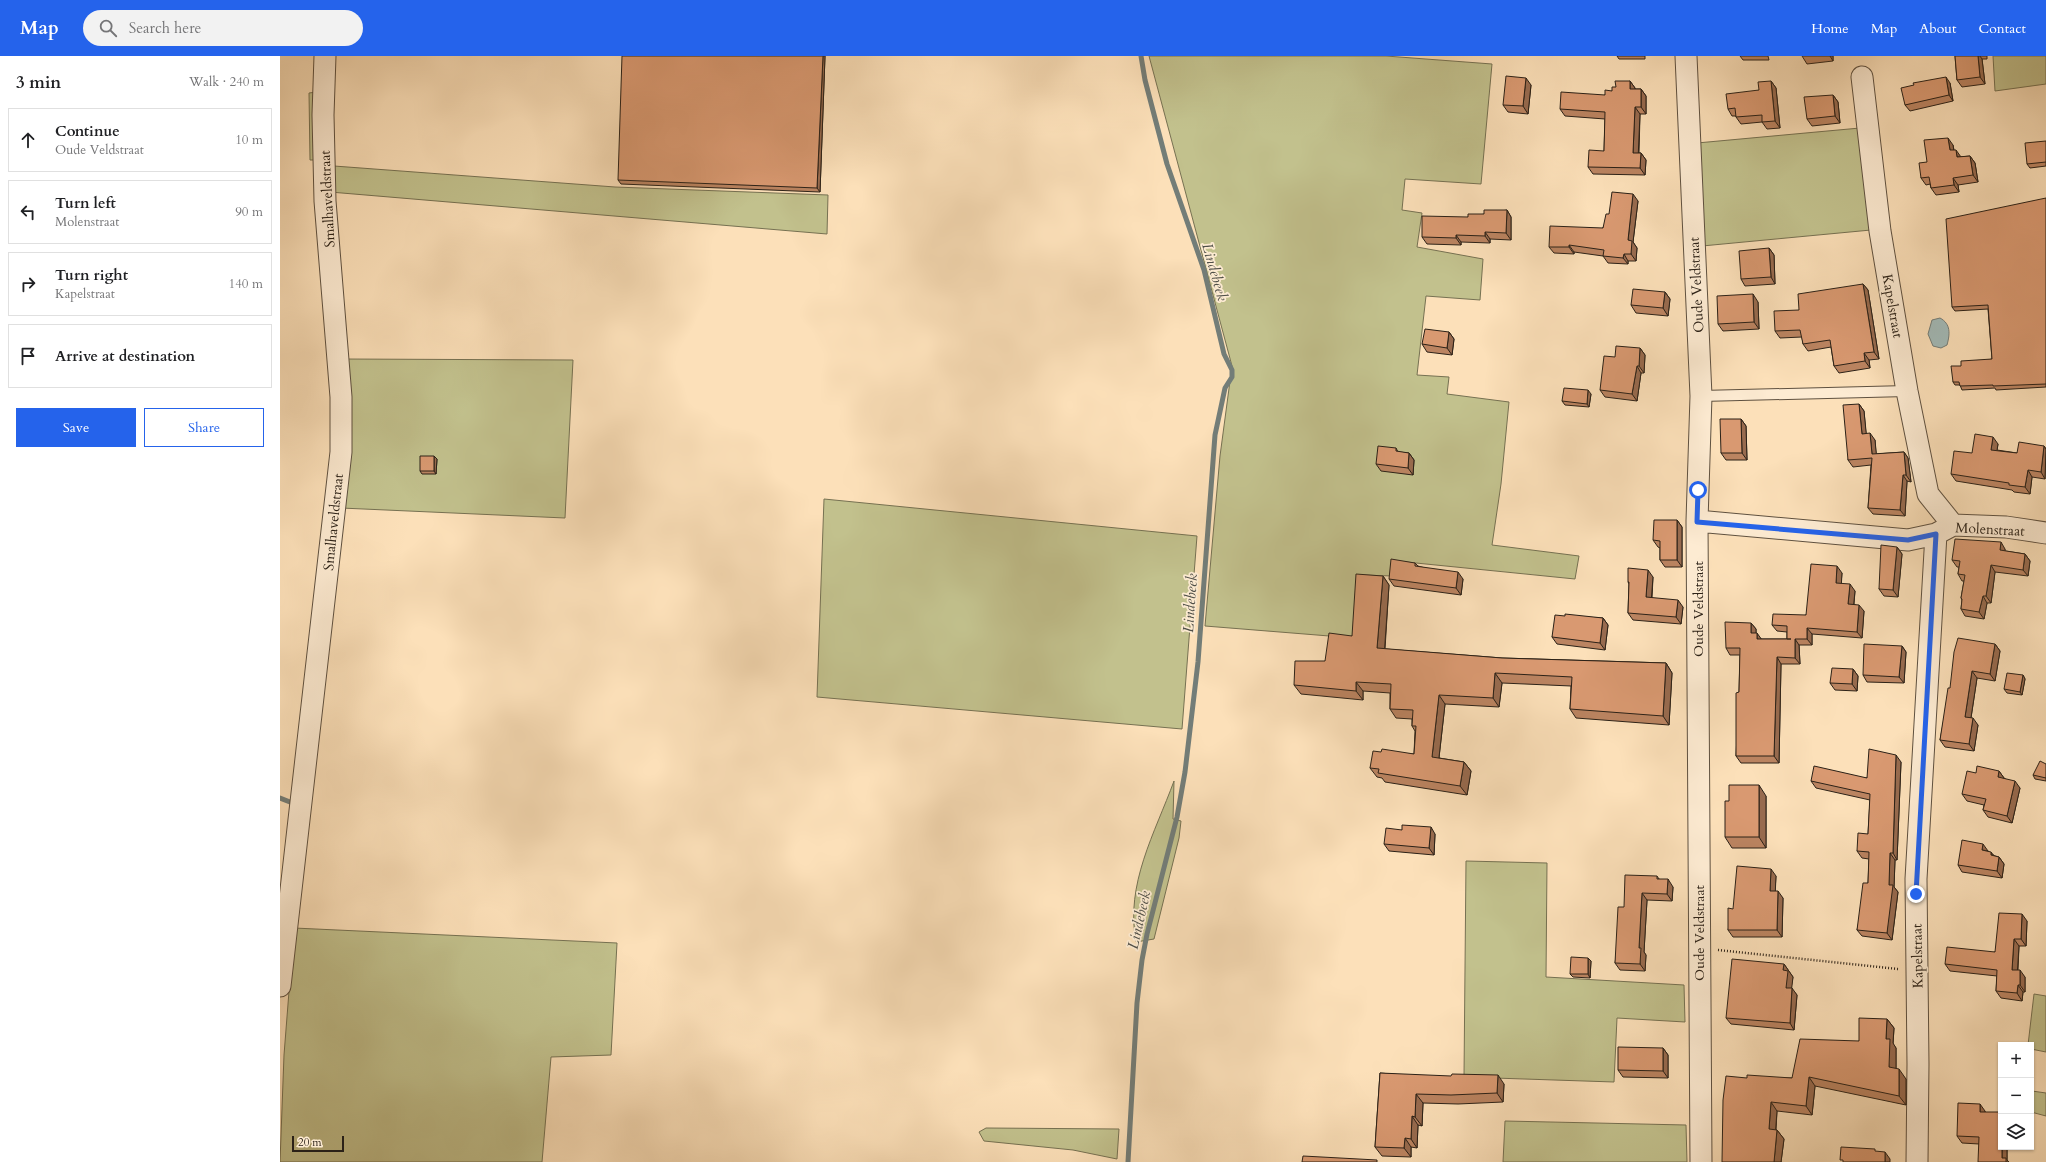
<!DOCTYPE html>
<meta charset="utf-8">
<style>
body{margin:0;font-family:Cardo,serif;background:#f2f2f2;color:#202124}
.controls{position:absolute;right:12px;bottom:12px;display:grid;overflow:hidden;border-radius:0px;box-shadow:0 1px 3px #0004}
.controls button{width:36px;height:36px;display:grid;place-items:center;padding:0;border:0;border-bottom:1px solid #e0e0e0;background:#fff;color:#202124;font:20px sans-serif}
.scale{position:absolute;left:12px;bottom:10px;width:52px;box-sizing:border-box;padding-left:4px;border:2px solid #2b2117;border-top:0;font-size:11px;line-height:14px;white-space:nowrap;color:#2b2117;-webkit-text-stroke:3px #fdebd2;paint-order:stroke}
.stop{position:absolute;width:12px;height:12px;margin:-9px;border:3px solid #2563eb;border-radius:50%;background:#fff}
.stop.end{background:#2563eb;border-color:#fff;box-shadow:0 1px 4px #0008}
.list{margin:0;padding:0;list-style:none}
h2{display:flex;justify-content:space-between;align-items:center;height:52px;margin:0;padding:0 16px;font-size:17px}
h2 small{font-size:13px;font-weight:400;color:#757577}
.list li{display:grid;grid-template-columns:26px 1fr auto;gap:12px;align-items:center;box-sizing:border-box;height:64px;margin:0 8px 8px;padding:0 8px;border:1px solid #e0e0e0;border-radius:0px}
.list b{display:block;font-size:15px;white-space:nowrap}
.list p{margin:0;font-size:13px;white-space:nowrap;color:#757577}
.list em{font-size:13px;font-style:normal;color:#757577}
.actions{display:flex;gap:8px;padding:12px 16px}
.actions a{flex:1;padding:9px 0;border:1px solid #2563eb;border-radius:0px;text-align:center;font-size:14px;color:#2563eb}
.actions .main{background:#2563eb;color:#fff}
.icon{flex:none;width:22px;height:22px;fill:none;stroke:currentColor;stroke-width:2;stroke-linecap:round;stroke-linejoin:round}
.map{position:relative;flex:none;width:1766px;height:1106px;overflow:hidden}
header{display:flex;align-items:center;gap:24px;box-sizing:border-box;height:56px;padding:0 20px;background:#2563eb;color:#fff}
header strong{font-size:19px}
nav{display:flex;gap:22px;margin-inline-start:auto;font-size:14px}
.search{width:280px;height:36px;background:#f2f2f2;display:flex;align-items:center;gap:10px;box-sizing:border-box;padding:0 14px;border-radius:22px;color:#757577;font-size:15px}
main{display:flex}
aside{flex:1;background:#fff}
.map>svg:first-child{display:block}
.green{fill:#c2c18d;stroke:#767152}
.water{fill:#a3bbb9;stroke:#737d78}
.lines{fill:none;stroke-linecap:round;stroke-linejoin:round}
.stream{stroke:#737d78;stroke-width:5}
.service-casing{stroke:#5f5140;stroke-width:12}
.minor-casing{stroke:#5f5140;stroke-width:23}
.path{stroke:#2b2117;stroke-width:2.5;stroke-dasharray:1 2;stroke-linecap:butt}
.service{stroke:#fdebd2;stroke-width:10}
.minor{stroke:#fdebd2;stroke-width:21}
.wall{fill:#bb8461;stroke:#2b2117}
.shaded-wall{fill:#986b4f;stroke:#2b2117}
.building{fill:#d99971;stroke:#2b2117}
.route{stroke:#2563eb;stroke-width:5}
.labels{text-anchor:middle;stroke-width:3.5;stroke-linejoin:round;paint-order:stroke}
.street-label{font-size:14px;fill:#2b2117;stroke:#fdebd2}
.water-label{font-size:15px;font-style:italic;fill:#4f4f48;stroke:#fdebd2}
</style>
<header>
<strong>Map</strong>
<div class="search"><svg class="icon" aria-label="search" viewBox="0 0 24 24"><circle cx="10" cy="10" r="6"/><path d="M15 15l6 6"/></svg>Search here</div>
<nav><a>Home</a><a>Map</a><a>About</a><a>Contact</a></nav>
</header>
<main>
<aside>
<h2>3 min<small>Walk · 240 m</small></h2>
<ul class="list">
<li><svg class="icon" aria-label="ahead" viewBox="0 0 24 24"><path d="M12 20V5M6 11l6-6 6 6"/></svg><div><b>Continue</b><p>Oude Veldstraat</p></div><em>10 m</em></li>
<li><svg class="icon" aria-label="left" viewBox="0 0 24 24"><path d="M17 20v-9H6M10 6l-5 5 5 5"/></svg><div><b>Turn left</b><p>Molenstraat</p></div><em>90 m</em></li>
<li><svg class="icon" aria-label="right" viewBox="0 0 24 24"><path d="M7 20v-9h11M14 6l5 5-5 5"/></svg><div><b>Turn right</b><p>Kapelstraat</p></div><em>140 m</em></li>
<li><svg class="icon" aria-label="arrive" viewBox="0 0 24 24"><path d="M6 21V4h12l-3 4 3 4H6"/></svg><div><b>Arrive at destination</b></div></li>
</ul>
<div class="actions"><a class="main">Save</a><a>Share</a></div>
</aside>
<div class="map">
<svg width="1766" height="1106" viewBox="0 0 1766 1106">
<rect width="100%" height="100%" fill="#fce0b9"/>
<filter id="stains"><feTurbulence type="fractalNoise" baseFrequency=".005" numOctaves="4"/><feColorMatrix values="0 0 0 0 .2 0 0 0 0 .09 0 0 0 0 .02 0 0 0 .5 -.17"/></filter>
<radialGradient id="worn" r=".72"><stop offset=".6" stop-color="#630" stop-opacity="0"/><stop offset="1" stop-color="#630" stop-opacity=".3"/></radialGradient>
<!-- green -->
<path class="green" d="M869,0h237l106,8 -11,120 -76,-5 -3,31 20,3 -5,34 66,12 -3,41 -54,-4 -9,79 32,2 -2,17 62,8 -8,82 -9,61 87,11 -4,23 -179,-18 -2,15 -35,-1 -5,63 -149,-12 15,-170 12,-90z
M1713,0h53v28l-51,7z
M52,34l2,76 281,21 213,8 -1,39 -497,-42 -1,-32h-19l-1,-67z
M1580,72l11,102 -169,16 -5,-103z
M63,303l230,1 -8,158 -224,-10z
M544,443l373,37 -15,193 -365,-32z
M894,725l-1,38 8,2 -2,17 -25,101 -18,3c-11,-58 19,-109 38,-161z
M1186,805l81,2 -1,114 138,8 1,37 -68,-4 -3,64 -150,-5z
M14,872l323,15 -6,112 -60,2 -9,105h-262l4,-107z
M1754,938l12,2v56l-15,-3v-4h-3z
M1752,1035l14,2v23l-15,-4z
M1225,1065l181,4 1,37h-184z
M706,1072l133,1 -2,30 -44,-9 -89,-9 -5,-9z"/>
<!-- water -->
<path class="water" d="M1660,262c11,6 10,16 7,27l-6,3 -8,-2 -5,-12 4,-14z"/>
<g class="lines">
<!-- stream -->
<path class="stream" d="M0,742l10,4
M848,1106l9,-159 5,-43 5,-26 30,-117 8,-45 13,-110 17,-227 10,-47 7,-11v-7l-8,-16 -20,-84 -37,-106 -22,-84 -4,-24"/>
<defs>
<path id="service" d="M1421,340l206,-5"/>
<path id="minor" d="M1406,0l15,340 -4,125 4,641
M1582,21l18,154 27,160 21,103 25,31
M1417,465l211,19 28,-6 17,-9 53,2 40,6
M0,930l61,-534v-55l-16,-196 -2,-86 2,-59
M1637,1106l1,-98 -2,-185 20,-345"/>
</defs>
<!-- service casing -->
<use href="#service" class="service-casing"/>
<!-- minor casing -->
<use href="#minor" class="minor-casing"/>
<!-- path -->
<path class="path" d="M1438,894l180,19"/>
<!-- service -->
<use href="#service" class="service"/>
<!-- minor -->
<use href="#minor" class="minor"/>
</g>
<!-- wall -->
<path class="wall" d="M545,0l-5,136 -199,-8 -3,-4z
M1337,0h28v3h-26z
M1460,0h28l1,4h-26z
M1522,0h31v5l-26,3z
M1675,0h32v3h-5l3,25 -23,3 -5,-7z
M1350,25l5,7v1h6l5,7v18h-6l-1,39h2l5,7 -1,15 -52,-1 -5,-7 16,-16 1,-32 -40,-3 -5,-7 45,-14 7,-4 4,-4z
M1491,25l5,7 4,40 -13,1 -5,-7 -21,2 -5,-7v-1h-4l-4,-7 31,-19z
M1670,27l3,18 -43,10 -5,-6z
M1251,29l-3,29 -20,-2 -5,-7z
M1553,39l5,7 2,21 -28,3 -5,-7z
M1766,85v25l-16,2 -3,-4z
M1673,89l1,5 6,7 10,-1 5,7 3,19 -20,3 1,7 -23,3 -5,-7 -1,-4 -4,1 -5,-7 6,-16z
M1766,142v189l-50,3 -1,-2 -33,2 -2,-5h-5l-2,-3 8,-16 31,-7 -4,-50 -33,2 -3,-4z
M1358,145l-5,41 4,6 -1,13h-8v3l-20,-1 -5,-7 -29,-4v2l-20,-1 -5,-6 54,-19 6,-14z
M1227,154l4,7v23l-21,-1v4l-29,-1v3l-34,-1 -5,-7 46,-20z
M1489,192l5,7 1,29 -30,2 -4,-7z
M1583,228l5,6 11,69 -10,1 1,8 -31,5 -5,-7 -3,-19 -23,4 -5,-7 -1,-7 -22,1 -5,-7 24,-21z
M1385,236l5,7 -2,17 -32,-3 -5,-8z
M1478,246l1,27 -36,2 -5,-7z
M1169,276l5,7 -2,16 -25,-3 -5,-8z
M1360,292l5,7 -1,18h-3l-4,28 -32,-4 -5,-7z
M1311,338l-2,13 -24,-2 -3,-4z
M1579,348l5,7 2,23 9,6 1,14 28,-2 4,6 3,24 -4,-1 -2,35 -32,-2 -5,-6 3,-43 -18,2 -5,-7z
M1461,363l5,7 1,34h-21l-5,-7z
M1718,388l-1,6 20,3 27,-7 2,3 -1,30 -13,-2 -2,17 -16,-2 -2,-2 -56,-9 -5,-7 21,-21z
M1116,392l2,4 11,1 5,7 -1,15 -32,-4 -5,-7z
M157,403l-1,15h-14l-2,-3z
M1397,464l5,7v40h-17l-5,-7v-12l-2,-1 -5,-7z
M1617,491l5,7 -4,43 -14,-1 -5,-7z
M1725,493v2l20,3 5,7 -2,15 -33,-4 -4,31h-4l-3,16 -19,-3 -4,-7 1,-9 -1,-2 3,-17h-2l-4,-7 1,-7h-2l-5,-7z
M1135,507l3,3 45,13 -2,16 -67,-9 -5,-7z
M1562,517l-1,11 14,7 -1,13 10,7 -2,27 -50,-4v11h-13l1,19h-19l-2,99h-38l-5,-7 3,-64 1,-37h-10l-4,-7 25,-25 5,6v4l5,6h26v-7l-10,-1 -5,-6 34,-10z
M1103,520l6,9 -4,64 117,9 164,5 6,10 -3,52 -93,-7 -6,-9 1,-23 -69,-3 -3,24 -54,-3 -6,54 25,4 7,9 -4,24 -82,-13 -3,-4 -5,-1 -7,-9 11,-16 33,2 1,-23 -3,-5v-7l-16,-1 -6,-9v-16l-27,-2v9l-62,-6 -7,-9 31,-24 27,-25z
M1373,521l-1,21 31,9 -2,17 -48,-4 -5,-7 1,-29 -1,-2z
M1285,560l38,2 5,7 -3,25 -48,-6 -5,-7z
M1715,588l5,7 -5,30 -18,-3 -6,40 7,7 -4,26 -29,-4 -5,-7 10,-52z
M1622,590l4,6 -2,31 -37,-1 -4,-7z
M1573,613l5,7 -1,15 -22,-1 -5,-7z
M1743,619l2,4 -3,16 -15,-2 -3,-4z
M1621,706l-4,98h-2l-1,27 4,5 -6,48 -30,-4 -5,-6 11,-47 1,-24 -7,-1 -5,-7 11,-17 2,-34 -54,-12 -5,-7 56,-3z
M1766,708v17l-11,-2 -2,-4z
M1719,715l5,7 16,10 -8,35 -24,-6 -5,-7 1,-5 -17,-4 -5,-7z
M1486,740v52h-34l-7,-11z
M1122,774l33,4 -1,21 -45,-4 -5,-7z
M1708,795l7,5 4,1 5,7 -2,14 -40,-6 -4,-7z
M1377,820l2,3 14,8 -1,14 -25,-1 -3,52 2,3 -1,16 -25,-1 -5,-7 9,-56z
M1496,820l-1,15 8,7 -1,39h-49l-5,-7 5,-21z
M1747,865l-1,25h-7l-1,24 7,7v15h-2l-1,9 -21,-3 -5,-7 1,-15 -47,-5 -5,-7 50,-12z
M1308,902l3,3 -1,17 -17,-1 -3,-3z
M1504,908l9,13 -2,11 6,7 -3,35 -63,-6 -5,-6z
M1607,963l7,9 -1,16 3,4v21l10,10v26l-91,-19 -3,29 -35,-4 -1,19h1l7,9 -3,23 -34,-84h45l67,-37z
M1383,992l5,7v23l-45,-1 -5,-7z
M1100,1017l124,11 -1,18 -45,2 -35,-1 -1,23 -4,-1 -1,23 -6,-1v10l-29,-1 -7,-9z
M1705,1055v1l16,35h6v13l-28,-16 -17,-1 -5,-7z"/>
<!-- shaded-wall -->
<path class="shaded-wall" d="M543,0h2l-5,136 -3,-4z
M1550,0h3v5z
M1698,0h2l2,3 3,25 -5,-7z
M1666,21l4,6 3,18 -4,-6z
M1246,22l5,7 -3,29 -5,-8z
M1350,25l5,7v8l-5,-7z
M1491,25l5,7 4,40 -5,-7z
M1361,33l5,7v18l-5,-7z
M1553,39l5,7 2,21 -5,-7z
M1355,51l5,7 -2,46 -5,-7z
M1668,82l5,7 2,13 -5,-8z
M1676,94l5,7h-4z
M1361,97l5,7 -1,15 -5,-7z
M1690,100l5,7 3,19 -5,-7z
M1673,122l5,7 1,7 -5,-7z
M1353,138l5,7 -5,41 4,6 -1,13 -5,-7 -3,-14z
M1227,154l4,7v23l-5,-7z
M1205,176l5,7v4l-5,-7z
M1176,179l5,7v3l-5,-7z
M1289,189l5,7v2l-5,-7z
M1489,192l5,7 1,29 -4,-7z
M1344,198l4,7v3l-5,-6z
M1583,228l5,6 11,69 -5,-7z
M1385,236l5,7 -2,17 -5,-8z
M1473,238l5,8 1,27 -5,-7z
M1169,276l5,7 -2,16 -5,-7z
M1360,292l5,7 -1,18 -5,-7z
M1584,297l5,7 1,8 -5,-7z
M1357,310l4,7 -4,28 -5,-7z
M1308,334l3,4 -2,13 -2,-3z
M1579,348l5,7 3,30 -5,-7z
M1461,363l5,7 1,34 -5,-7z
M1590,377l5,7 2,21 -5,-7z
M1713,381l5,7 -2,13 -5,-7z
M1764,390l2,3 -1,30 -4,-7z
M1624,396l4,6 3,24 -5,-7z
M1129,397l5,7 -1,15 -5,-7z
M154,400l3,3 -1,15 -2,-3z
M1748,414l4,7 -2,17 -5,-7z
M1623,419l4,6 -2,35 -5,-6z
M1397,464l5,7v40l-5,-7z
M1721,486l4,7 -1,8 -4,-7z
M1617,491l5,7 -4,43 -5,-7z
M1745,498l5,7 -2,15 -5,-6z
M1711,509l4,7 -4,31 -5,-7z
M1557,510l5,7 -1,17 -5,-7z
M1368,514l5,7 -2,27 -5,-7z
M1178,516l5,7 -2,16 -5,-7z
M1103,520l6,9 -5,72 -7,-9z
M1570,528l5,7 -2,20 -5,-7z
M1703,540l4,7 -3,16 -5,-7z
M1398,544l5,7 -2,17 -5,-7z
M1579,549l5,6 -2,27 -5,-6z
M1323,562l5,7 -3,25 -5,-7z
M1471,567l5,6v11l-5,-7z
M1527,572l5,6v11l-5,-6z
M1477,577l5,7 -5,-1z
M1515,583l4,6 1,19 -5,-6z
M1715,588l5,7 -5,30 -5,-7z
M1622,590l4,6 -2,31 -5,-6z
M1497,601l4,7 -2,99 -5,-7z
M1386,607l6,10 -3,52 -6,-9z
M1573,613l5,7 -1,15 -5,-7z
M1692,615l5,7 -7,46 -5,-7z
M1215,617l7,10 -3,24 -6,-9z
M1743,619l2,4 -3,16 -2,-3z
M1076,626l7,9v9l-7,-9z
M1159,639l6,9 -7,62 -6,-9z
M1693,662l5,7 -4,26 -5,-7z
M1616,699l5,7 -4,98 -4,-7z
M1184,706l7,9 -4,24 -7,-9z
M1719,715l5,7 -2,6 -4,-7z
M1735,725l5,7 -8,35 -5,-7z
M1479,729l7,11v52l-7,-11z
M1151,771l4,7 -1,21 -5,-7z
M1703,788l5,7 -6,-1z
M1711,796l5,7 -5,-4z
M1610,797l5,7 -1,27 4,5 -6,48 -5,-7z
M1719,801l5,7 -2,14 -5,-7z
M1491,813l5,7 -1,22 -5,-7z
M1388,823l5,8 -1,14 -5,-7z
M1498,835l5,7 -1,39 -5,-7z
M1362,837l5,7 -3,52 2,3 -1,16 -5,-7 -1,-16z
M1742,858l5,7 -1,25 -5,-7z
M1734,883l5,7 -2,31 -5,-7z
M1308,902l3,3 -1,17 -2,-4z
M1504,908l9,13 -2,17 -5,-6 -3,-18z
M1740,914l5,7v15l-5,-7z
M1738,929l5,7 -1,9 -5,-8z
M1512,932l5,7 -3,35 -4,-7z
M1607,963l7,9 -1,15 3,5v29l-7,-10 -3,-28z
M1383,992l5,7v23l-5,-7z
M1619,1013l7,10v26l-7,-9z
M1218,1019l6,9 -1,18 -6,-9z
M1529,1021l6,9 -3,29 -6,-9z
M1136,1038l7,9 -1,23 -7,-9z
M1491,1046l6,9 -2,27 -6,-9z
M1700,1048l5,7v8l-5,-7z
M1132,1060l6,9 -1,23 -6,-9z
M1497,1074l7,9 -3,23h-7z
M1125,1082l6,9v10l-7,-9z
M1722,1091h5v13l2,2h-4l-3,-4z
M1605,1096l5,7v3h-5z"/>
<!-- building -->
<path class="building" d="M342,0h201l-6,132 -199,-8z
M1675,0h23l2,21 -23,3z
M1226,20l20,2 -3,28 -20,-1z
M1666,21l3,18 -44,10 -4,-17 13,-3 -1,-2z
M1335,25h15v8h11v18h-6l-2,46h8l-1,15 -52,-1 1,-17 15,1 1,-39 -45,-3 1,-17 44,3v-5l7,1v-4h4z
M1491,25l4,40 -13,1v-7l-26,2 -1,-9 -7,1 -2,-15 33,-4 -1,-8z
M1553,39l2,21 -28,3 -3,-22z
M1668,82l2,12h6l1,7 13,-1 3,19 -20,3 1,7 -23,3 -2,-11 -8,1 -2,-15 8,-1 -3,-22z
M1766,85v21l-19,2 -2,-21z
M1332,136l21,2 -5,46 4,1 -1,13h-7l-1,4 -20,-2 1,-6 -35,-5v2h-20l1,-21 53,2 3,-14h3z
M1766,142v186l-53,2v-1l-33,1 -1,-4h-6l-2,-16h10v-5l31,-2 -4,-54 -36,2 -6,-88z
M1204,154h23l-1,23 -21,-1v4l-29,-1v3l-34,-1v-21l46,1v-3h16z
M1489,192l2,29 -30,2 -2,-28z
M1583,228l11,68 -10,1 1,8 -31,5 -4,-26 -27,4 -3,-14 -25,1 -1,-20 25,-1 -1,-16z
M1353,233l32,3 -2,16 -32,-3z
M1473,238l1,28 -36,2 -1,-28z
M1145,273l24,3 -2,16 -25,-4z
M1336,290l24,2 -1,18h-2l-5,28 -32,-4 4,-34 11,1z
M1284,332l24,2 -1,14 -25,-3z
M1579,348l3,30 8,-1 2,21 32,-2 2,23h-3l-3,35 -32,-2 4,-50 -24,2 -5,-55z
M1440,363h21l1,34h-21z
M1695,378l18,3 -2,13 26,3 2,-11 25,4 -3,26 -13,-2 -3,17 -16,-2v-2l-58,-9 3,-23 18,2z
M1098,390l18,2v3l13,2 -1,15 -32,-4z
M140,400h14v15h-14z
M1374,464h23v40h-17v-19l-7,-1z
M1675,483l46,3 -1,8 25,4 -2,16 -32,-5 -5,31h-3l-4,16 -18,-3 1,-10 -1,-1 4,-23 -7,-1 2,-13 -8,-1z
M1601,489l16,2 -4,43 -14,-1z
M1111,503l24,4v3l43,6 -2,16 -67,-9z
M1531,508l26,2 -1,17 14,1 -2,20 11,1 -2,27 -50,-4v11h-12v19l-18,-1 -3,99h-38v-63l3,-1 1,-44h-14l-1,-26 26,1v10h6v6h34h-4v-13l-15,-1 1,-11 33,1z
M1348,512l20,2 -2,27 32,3 -2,17 -48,-4 1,-31h-1z
M1076,518l27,2 -6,72 125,10 164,5 -3,53 -93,-7 2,-32 -77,-4 -2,25 -54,-3 -7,62 32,5 -4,24 -82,-13 1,-4 -9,-1 3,-17 8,1 1,-3 32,5 2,-28h-4l1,-16 -23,-1 1,-25 -35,-2v9l-62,-6 1,-24h30l4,-28 23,3z
M1285,558l38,4 -3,25 -48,-6 3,-22 10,1z
M1678,582l37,6 -5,30 -18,-3 -7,46 8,1 -4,26 -29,-4 8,-52h2l4,-36z
M1584,588l38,2 -3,31 -36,-2z
M1552,612l21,1 -1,15 -22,-1z
M1727,617l16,2 -3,17 -16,-3z
M1589,693l27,6 -3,98h-3l-1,32h4l-6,48 -30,-3 6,-47h5l1,-31 -12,-1 1,-18 10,1 2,-40 -59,-13 3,-15 53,12z
M1760,705l6,3v14l-13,-3z
M1697,710l22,5 -1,6 17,4 -8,35 -24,-6 3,-11 -24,-5 5,-23 9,2z
M1449,729h30v52h-34v-36h4z
M1122,769l29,2 -2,21 -45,-4 2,-16 16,2z
M1682,784l21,4 -1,6 9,2v3l8,2 -2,14 -39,-6z
M1457,810l34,3 -1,22h8l-1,39h-49v-22l5,1z
M1345,819l32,1v3h11l-1,15 -25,-1 -3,55h2l-1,16 -25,-1 3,-56h6z
M1719,857l23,1 -1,25h-7l-2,31h8v15h-2l-1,8 -21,-2 1,-21 -52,-6 2,-17 48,5z
M1291,901l17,1v16h-18z
M1452,903l52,5 -1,6 5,1 -2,17h6l-2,35 -64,-5z
M1579,962l28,1 -1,20h4l-1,28 10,2v27l-90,-19 -3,29 -35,-4 -2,27 8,1 -3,32h-52l1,-62 3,-24 21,2v-3l45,3 8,-39 59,2z
M1338,991l45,1v23l-45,-1z
M1100,1017l71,3 1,-2 46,1 -1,18 -46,2 -35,-1 -1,23 -3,-1 -1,23 -6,-1 -1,10 -29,-1z
M1678,1047l22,1v8h21v35h1v11h4v4h-28l1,-25 -22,-1z
M1561,1091l34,2v2l10,1v10h-42v-2h-3z
M1023,1100l74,4v2h-75z"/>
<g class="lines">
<!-- route -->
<path class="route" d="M1418,434l-1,32 211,18 28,-6 -20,360"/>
</g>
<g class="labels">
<!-- street labels -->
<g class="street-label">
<text transform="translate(47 143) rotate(-93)" y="5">Smalhaveldstraat</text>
<text transform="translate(1416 229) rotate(-93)" y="5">Oude Veldstraat</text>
<text transform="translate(1613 250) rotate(80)" y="5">Kapelstraat</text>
<text transform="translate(53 466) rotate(-84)" y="5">Smalhaveldstraat</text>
<text transform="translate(1710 473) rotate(3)" y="5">Molenstraat</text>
<text transform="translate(1418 553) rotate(-90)" y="5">Oude Veldstraat</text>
<text transform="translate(1419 877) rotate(-90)" y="5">Oude Veldstraat</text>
<text transform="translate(1637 900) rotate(-91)" y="5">Kapelstraat</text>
</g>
<!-- water labels -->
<g class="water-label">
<text transform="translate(935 216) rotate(74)" y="5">Lindebeek</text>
<text transform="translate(910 547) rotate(-86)" y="5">Lindebeek</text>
<text transform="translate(859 864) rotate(-77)" y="5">Lindebeek</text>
</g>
</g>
<rect width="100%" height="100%" filter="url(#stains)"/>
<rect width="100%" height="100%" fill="url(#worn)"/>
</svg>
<div class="controls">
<button>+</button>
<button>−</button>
<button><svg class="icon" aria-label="layers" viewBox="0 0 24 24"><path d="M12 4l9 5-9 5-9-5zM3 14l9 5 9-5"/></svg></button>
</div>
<div class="scale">20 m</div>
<div class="stop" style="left:1418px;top:434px"></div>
<div class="stop end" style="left:1636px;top:838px"></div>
</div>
</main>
